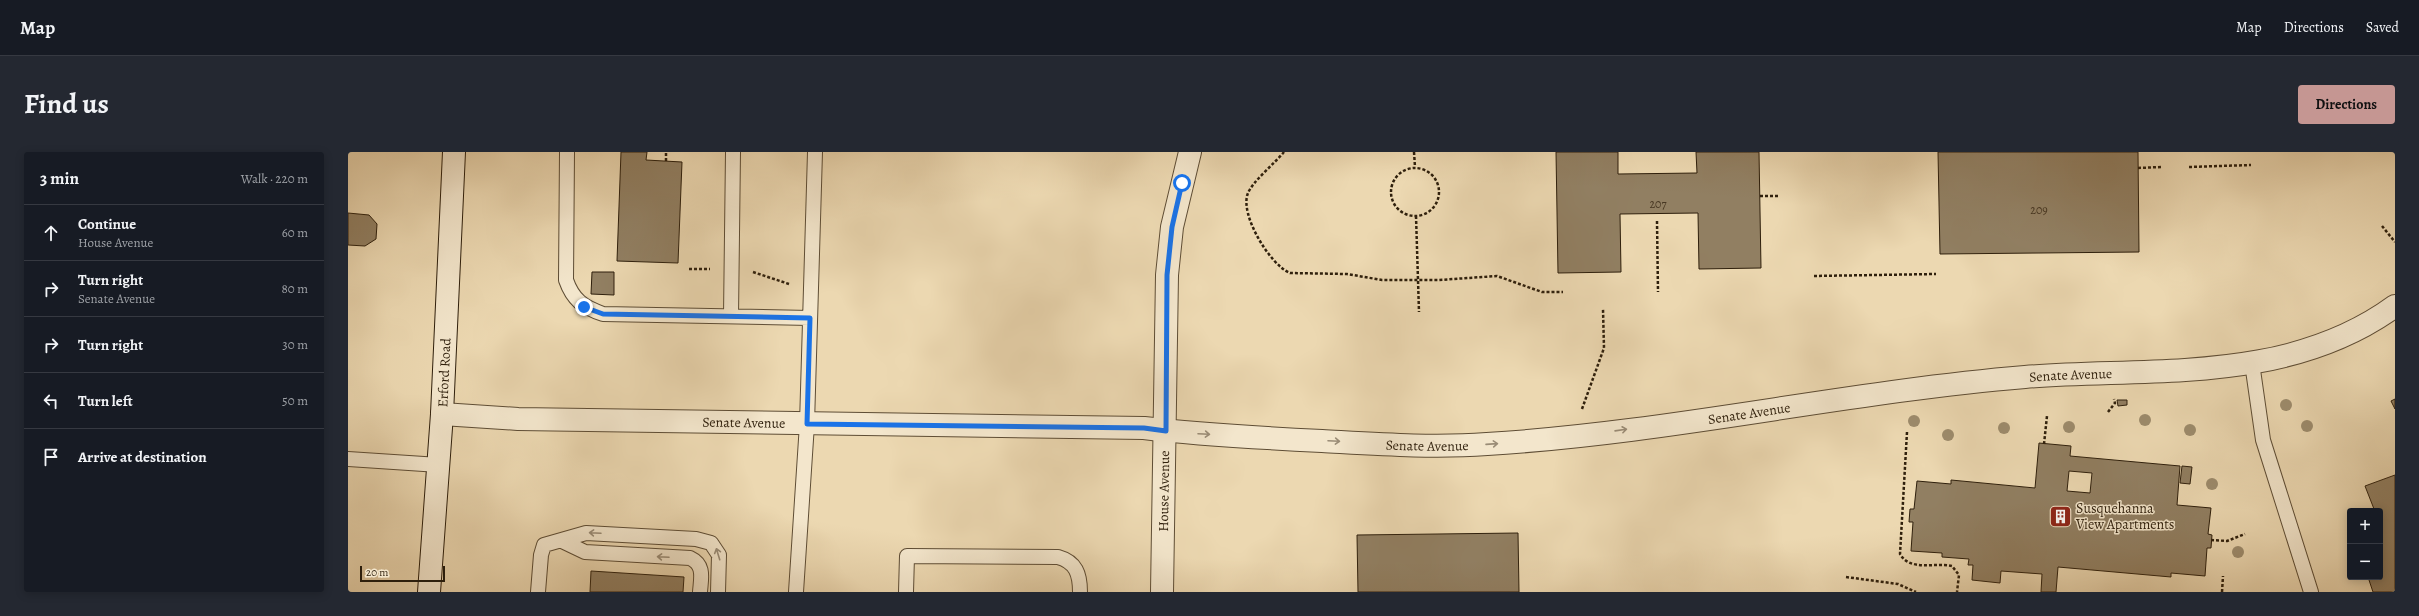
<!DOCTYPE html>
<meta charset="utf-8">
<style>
body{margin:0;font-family:Alegreya,serif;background:#242831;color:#f1f3f6}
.controls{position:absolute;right:12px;bottom:12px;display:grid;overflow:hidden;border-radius:4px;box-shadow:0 2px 10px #0003}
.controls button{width:36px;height:36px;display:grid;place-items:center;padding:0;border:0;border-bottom:1px solid #363941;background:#171b24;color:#f1f3f6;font:20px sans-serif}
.scale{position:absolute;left:12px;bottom:10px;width:85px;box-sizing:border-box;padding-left:4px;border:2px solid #2e1f0c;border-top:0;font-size:11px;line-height:14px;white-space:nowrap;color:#2e1f0c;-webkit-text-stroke:3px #f3e6cc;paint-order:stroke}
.stop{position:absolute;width:12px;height:12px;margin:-9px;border:3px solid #1a73e8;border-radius:50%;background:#fff}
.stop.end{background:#1a73e8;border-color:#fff;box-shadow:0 1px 4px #0008}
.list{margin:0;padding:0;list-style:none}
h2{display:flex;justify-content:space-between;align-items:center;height:52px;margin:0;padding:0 16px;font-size:17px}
h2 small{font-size:13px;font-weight:400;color:#9ea1a6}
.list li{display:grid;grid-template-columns:26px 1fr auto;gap:12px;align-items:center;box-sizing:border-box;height:56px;padding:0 16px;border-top:1px solid #363941}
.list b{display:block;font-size:15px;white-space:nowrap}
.list p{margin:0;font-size:13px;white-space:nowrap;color:#9ea1a6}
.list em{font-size:13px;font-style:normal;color:#9ea1a6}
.icon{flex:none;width:22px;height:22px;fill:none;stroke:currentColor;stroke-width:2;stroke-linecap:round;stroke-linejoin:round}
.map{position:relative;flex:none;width:2047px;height:440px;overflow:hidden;border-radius:4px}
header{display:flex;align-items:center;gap:24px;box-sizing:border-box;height:56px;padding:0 20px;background:#171b24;border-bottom:1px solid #363941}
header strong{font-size:19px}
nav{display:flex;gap:22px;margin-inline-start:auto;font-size:14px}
.intro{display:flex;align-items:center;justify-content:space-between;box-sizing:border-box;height:96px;padding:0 24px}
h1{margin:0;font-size:28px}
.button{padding:10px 18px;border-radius:4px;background:#c59692;color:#111;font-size:14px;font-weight:700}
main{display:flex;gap:24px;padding:0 24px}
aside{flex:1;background:#171b24;border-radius:4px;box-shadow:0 2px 10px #0003}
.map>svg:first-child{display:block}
.building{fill:#917f62;stroke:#2e1f0c;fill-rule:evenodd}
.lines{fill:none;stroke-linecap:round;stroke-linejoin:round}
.lane-casing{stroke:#5e4d35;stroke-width:16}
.street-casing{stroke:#5e4d35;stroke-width:24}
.secondary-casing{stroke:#2e1f0c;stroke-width:24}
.path{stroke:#2e1f0c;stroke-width:2.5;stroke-dasharray:3 2;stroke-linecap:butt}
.lane{stroke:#f3e6cc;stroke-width:14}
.street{stroke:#f3e6cc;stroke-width:22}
.secondary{stroke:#f3e6cc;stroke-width:22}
.tree{fill:#9d8c6d}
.oneway{stroke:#9a8c76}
.route{stroke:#1a73e8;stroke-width:5}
.labels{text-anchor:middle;stroke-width:3;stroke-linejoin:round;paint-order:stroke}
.number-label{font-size:12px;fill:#473722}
.street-label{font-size:14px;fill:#2e1f0c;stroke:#f3e6cc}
.poi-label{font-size:14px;fill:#2e1f0c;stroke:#f3e6cc;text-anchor:start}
</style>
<header>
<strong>Map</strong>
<nav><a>Map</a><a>Directions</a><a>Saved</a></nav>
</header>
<div class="intro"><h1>Find us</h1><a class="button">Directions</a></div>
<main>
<aside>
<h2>3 min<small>Walk · 220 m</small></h2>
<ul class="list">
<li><svg class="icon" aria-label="ahead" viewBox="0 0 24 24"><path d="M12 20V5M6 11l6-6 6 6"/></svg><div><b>Continue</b><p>House Avenue</p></div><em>60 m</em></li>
<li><svg class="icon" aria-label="right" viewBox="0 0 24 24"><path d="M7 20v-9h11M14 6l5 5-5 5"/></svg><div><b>Turn right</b><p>Senate Avenue</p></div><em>80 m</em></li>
<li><svg class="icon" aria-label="right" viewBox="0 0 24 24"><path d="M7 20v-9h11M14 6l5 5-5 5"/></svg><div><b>Turn right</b></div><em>30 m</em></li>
<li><svg class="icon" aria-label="left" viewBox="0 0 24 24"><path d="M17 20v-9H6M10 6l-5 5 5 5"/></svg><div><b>Turn left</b></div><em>50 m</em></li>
<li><svg class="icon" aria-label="arrive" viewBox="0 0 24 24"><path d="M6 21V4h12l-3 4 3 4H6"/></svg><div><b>Arrive at destination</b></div></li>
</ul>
</aside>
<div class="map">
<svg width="2047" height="440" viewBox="0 0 2047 440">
<rect width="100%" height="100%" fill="#ecd8b1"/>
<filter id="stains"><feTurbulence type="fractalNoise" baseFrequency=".005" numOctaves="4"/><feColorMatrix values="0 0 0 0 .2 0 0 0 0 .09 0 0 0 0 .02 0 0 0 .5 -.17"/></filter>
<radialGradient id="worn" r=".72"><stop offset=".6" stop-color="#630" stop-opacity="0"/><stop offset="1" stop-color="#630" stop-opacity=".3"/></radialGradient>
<!-- building -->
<path class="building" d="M273,0h26l-1,8 36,2 -4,101 -61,-2z
M1208,0h62v22l79,-1 -1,-21h63l2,116 -62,1 -1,-56 -78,1 1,58 -63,1z
M1590,0h200l1,100 -199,2z
M0,61l21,2 8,9 -1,15 -11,7 -17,-1z
M244,120h22v23l-23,-1z
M2047,247v10l-4,-8z
M1769,248h10v5l-9,1z
M1691,291l32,3 -1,10 110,10 -3,39 34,3 -3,26 4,1 -1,13h-4l-2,28 -34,-3v4l-113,-10 -2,25h-15l1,-18 -41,-3 -1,12 -28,-3 1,-15h-5l1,-6 -27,-2v-4l-31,-2 2,-29h-4l1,-13h4l3,-28 34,3v-4l84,8zM1721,319l23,2 -2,20 -23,-2z
M1834,314l10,1 -2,17 -10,-1z
M2047,323v117h-22l-5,-15h12v-66h-11l5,-2 -9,-23z
M1170,381l1,59h-161l-1,-57z
M243,419l93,6 -1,15h-93z"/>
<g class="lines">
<defs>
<path id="lane" d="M219,0l-1,128c7,20 17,27 37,34l207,4
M383,164l2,-164
M1904,211l11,77 48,152
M0,307l91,6
M214,389l23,11 105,6c15,7 11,20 10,34
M190,440l3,-37 3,-10 42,-12 110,6 15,4 8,12 -1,37
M448,440l11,-168 8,-272
M558,440l1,-36 151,1c18,5 22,17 22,35"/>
<g id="street">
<path id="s1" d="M94,262l76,5 626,9c59,7 118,10 178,13 55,3 110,7 165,3 181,-11 358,-52 538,-67 125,-10 262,8 370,-71"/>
<path id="s2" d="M814,440l5,-317 5,-48 18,-75"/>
</g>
<g id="secondary">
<path id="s3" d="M81,440l13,-178 12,-262"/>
</g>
</defs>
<!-- lane casing -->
<use href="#lane" class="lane-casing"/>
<!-- street casing -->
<use href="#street" class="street-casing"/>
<!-- secondary casing -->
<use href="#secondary" class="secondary-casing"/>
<!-- path -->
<path class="path" d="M936,0c-9,11 -31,29 -36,41 -9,21 22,72 42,80l57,1 35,6h57l58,-4 45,16h21
M1066,0l1,15
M318,9v-9
M1841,15l62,-2
M1043 40a24 24 0 1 1 48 0a24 24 0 1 1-48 0Z
M1790,16l23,-1
M1412,44h20
M1068,64l3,96
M1309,69l1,71
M2034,74l13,16
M341,117h21
M405,120l36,12
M1466,124l122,-2
M1234,257l22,-61 -1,-39
M1760,260l7,-9 -1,-4
M1559,280l-7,122c10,18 36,8 52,12l7,9 -2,17
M1696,292l3,-28
M1863,388l16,1 18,-7
M1498,425l52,7 18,8
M1874,440l1,-16"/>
<!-- lane -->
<use href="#lane" class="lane"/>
<!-- street -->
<use href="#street" class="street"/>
<!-- secondary -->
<use href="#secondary" class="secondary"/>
</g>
<!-- trees -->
<g class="tree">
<circle cx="1938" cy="253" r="6"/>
<circle cx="1797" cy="268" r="6"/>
<circle cx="1566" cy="269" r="6"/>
<circle cx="1959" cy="274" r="6"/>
<circle cx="1721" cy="275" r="6"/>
<circle cx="1656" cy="276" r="6"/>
<circle cx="1842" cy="278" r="6"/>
<circle cx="1600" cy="283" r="6"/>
<circle cx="1864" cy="332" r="6"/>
<circle cx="1890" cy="400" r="6"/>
</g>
<!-- one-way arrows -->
<defs><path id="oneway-shaft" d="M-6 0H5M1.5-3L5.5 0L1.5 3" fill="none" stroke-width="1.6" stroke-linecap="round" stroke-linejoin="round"/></defs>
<g class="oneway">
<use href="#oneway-shaft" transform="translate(1273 278) rotate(-8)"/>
<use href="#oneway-shaft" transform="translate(856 282) rotate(3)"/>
<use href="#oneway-shaft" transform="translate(986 289) rotate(3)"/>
<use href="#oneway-shaft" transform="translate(1144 292) rotate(-4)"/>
<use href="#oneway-shaft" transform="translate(247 381) rotate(-177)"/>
<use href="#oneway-shaft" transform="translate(370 402) rotate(-107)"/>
<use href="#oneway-shaft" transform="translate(315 405) rotate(-177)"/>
</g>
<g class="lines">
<!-- route -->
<path class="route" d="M236,155l19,7 207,4 -3,106 337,4 22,3 1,-156 5,-48 10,-44"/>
</g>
<!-- icons -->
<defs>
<symbol id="building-square" viewBox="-11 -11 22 22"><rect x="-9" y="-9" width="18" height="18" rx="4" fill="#8f2418" stroke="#f3e6cc"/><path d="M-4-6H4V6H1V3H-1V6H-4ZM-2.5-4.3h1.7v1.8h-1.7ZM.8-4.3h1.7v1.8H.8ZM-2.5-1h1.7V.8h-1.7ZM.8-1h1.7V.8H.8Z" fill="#fff"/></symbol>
</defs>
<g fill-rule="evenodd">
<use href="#building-square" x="1700" y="352" width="25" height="25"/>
</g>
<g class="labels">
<!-- number labels -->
<g class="number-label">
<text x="1310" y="56">207</text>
<text x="1691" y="62">209</text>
</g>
<!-- street labels -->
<g class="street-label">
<text dy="5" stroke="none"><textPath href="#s3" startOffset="220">Erford Road</textPath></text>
<text dy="5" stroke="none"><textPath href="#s1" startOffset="1634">Senate Avenue</textPath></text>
<text dy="5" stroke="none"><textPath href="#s1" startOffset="1310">Senate Avenue</textPath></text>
<text dy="5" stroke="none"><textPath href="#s1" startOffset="302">Senate Avenue</textPath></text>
<text dy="5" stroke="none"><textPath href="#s1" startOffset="986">Senate Avenue</textPath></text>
<text dy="5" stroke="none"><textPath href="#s2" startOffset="101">House Avenue</textPath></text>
</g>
<!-- poi labels -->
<g class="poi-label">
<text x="1728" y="361">Susquehanna<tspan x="1728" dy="16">View Apartments</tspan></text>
</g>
</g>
<rect width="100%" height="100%" filter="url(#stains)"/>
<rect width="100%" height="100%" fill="url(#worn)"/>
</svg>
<div class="controls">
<button>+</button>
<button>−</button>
</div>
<div class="scale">20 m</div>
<div class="stop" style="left:834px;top:31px"></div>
<div class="stop end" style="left:236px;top:155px"></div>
</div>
</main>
